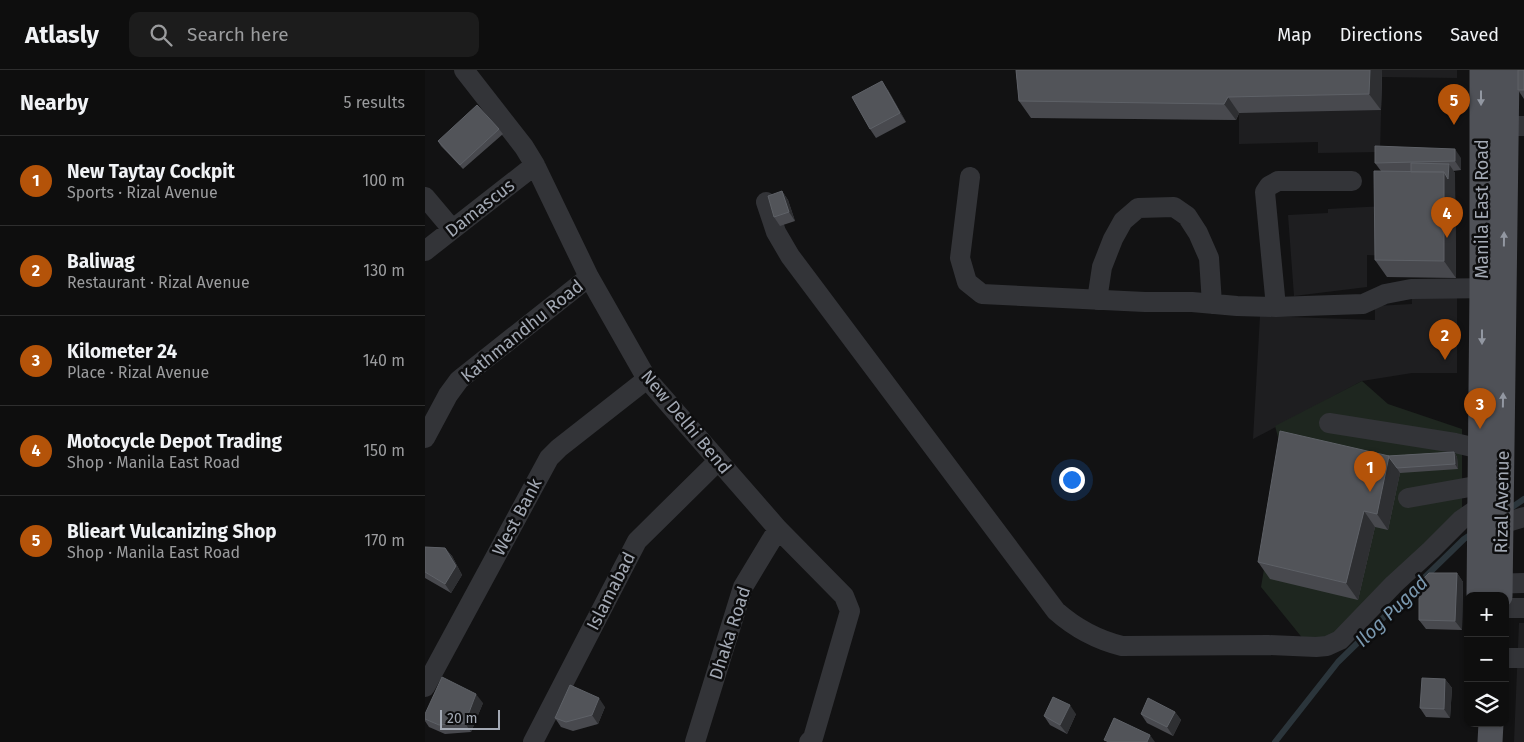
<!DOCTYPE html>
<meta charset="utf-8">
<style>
body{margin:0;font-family:"Fira Sans",sans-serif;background:#1c1c1c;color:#f1f3f6}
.controls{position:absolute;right:15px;bottom:15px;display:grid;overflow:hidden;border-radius:10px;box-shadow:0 1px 4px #0004}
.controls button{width:45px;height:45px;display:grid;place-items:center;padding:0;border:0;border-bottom:1px solid #2e2e2e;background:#0e0e0e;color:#f1f3f6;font:25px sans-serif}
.scale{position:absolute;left:15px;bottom:12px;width:60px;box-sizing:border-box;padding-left:5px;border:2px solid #a3a9b4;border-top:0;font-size:14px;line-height:18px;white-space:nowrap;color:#a3a9b4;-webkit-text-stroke:4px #0d0d0e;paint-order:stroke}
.you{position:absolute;left:646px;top:409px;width:18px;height:18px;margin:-12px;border:4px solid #fff;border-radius:50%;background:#1a73e8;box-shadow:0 0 0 8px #1a73e833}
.badge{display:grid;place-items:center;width:32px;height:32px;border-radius:50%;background:#b45309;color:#fff;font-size:16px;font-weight:700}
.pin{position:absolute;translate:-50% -41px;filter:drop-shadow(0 1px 2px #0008)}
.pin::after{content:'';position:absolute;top:26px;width:18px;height:15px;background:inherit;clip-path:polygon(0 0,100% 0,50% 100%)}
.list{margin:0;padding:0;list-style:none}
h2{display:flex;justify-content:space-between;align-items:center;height:65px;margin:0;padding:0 20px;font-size:21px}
h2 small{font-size:16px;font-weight:400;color:#9b9c9e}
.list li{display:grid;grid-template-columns:32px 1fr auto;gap:15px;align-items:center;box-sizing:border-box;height:90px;padding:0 20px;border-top:1px solid #2e2e2e}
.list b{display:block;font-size:19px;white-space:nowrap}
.list p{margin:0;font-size:16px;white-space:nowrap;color:#9b9c9e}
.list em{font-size:16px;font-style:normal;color:#9b9c9e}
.icon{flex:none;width:28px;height:28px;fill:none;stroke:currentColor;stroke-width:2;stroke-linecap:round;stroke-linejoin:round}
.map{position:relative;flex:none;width:1099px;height:672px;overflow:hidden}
header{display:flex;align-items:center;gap:30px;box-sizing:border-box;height:70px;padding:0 25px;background:#0e0e0e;border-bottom:1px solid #2e2e2e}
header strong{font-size:24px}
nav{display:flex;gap:28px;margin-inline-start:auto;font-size:18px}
.search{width:350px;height:45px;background:#1c1c1c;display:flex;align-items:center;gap:12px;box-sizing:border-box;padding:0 18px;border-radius:10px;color:#9b9c9e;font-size:19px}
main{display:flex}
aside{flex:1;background:#0e0e0e}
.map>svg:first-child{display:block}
.built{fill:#1e1e20}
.green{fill:#1e261f}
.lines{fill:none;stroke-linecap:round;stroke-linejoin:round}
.stream{stroke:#2b353b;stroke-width:6}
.minor{stroke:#333438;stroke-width:20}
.major{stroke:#4f5157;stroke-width:25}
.wall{fill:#48494e}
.shaded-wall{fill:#2e2f32}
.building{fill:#525459;stroke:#5e6167}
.oneway{fill:#9297a1}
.labels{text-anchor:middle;stroke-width:5;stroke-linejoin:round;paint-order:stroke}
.street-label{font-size:18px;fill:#a3a9b4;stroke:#0d0d0e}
.water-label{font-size:19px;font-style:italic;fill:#7a98af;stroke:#0d0d0e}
</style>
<header>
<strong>Atlasly</strong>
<div class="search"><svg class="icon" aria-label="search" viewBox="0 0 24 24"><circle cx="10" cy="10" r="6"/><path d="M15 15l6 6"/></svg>Search here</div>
<nav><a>Map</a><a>Directions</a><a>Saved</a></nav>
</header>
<main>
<aside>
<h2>Nearby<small>5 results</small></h2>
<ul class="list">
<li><span class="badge">1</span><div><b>New Taytay Cockpit</b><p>Sports · Rizal Avenue</p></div><em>100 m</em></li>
<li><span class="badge">2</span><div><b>Baliwag</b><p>Restaurant · Rizal Avenue</p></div><em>130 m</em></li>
<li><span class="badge">3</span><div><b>Kilometer 24</b><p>Place · Rizal Avenue</p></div><em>140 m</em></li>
<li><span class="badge">4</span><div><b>Motocycle Depot Trading</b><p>Shop · Manila East Road</p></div><em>150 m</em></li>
<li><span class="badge">5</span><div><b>Blieart Vulcanizing Shop</b><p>Shop · Manila East Road</p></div><em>170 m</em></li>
</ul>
</aside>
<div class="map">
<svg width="1099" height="672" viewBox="0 0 1099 672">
<rect width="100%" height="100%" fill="#121213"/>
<!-- built -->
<path class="built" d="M601,0h431v8l-75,-1 -2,75 -62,1v-11l-79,2v-29l-3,5 -205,-2z
M960,136l1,50 -19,-1v32l-73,9 -6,-81 40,-2v-4z
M1032,215v88h-45l-50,8 -109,58 7,-123 115,4v-14l37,-2 -1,-18z
M1094,553h5v119h-10z"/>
<!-- green -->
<path class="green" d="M937,311l26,23 74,25v99l-129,122 -29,-10 -43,-53 22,-132 -8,-29z"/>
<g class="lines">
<!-- stream -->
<path class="stream" d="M1083,440l16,-11
M850,672l63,-80 126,-123 9,-6"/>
<!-- minor -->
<path class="minor" d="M39,0l60,77 11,18 54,112 58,102 131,150 66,67 6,15 -37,127 -4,4
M1066,56h33
M545,107l-10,81 7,24 15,12 163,8h47l45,4 39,1 87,-3 22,-10 26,-5 85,-1
M0,127l27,32
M341,132l10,30 14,24 266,355c18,16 42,29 66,35l146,-1 48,2 11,-1 13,-6 54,-56 37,-34 30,-30 19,-13
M0,181l110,-86
M672,230l5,-33 11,-28 10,-18 15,-13 36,-1 13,9 11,17 11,25 3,46
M851,237l-11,-115 4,-6 9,-5h74
M904,353l126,20 26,6h13
M0,368l23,-43 11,-15 130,-103
M983,428l73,-13
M1076,454l23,-7
M1061,514l38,-1
M1080,538h19
M1080,588h19
M0,617l124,-229 10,-10 88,-69
M108,672l104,-201 81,-80
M270,672l48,-155 35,-58"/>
<!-- major -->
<path class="major" d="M1054,526l3,-308v-218
M1075,526l7,-526
M1065,672l1,-19"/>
</g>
<!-- wall -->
<path class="wall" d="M591,0h366l-1,40 -142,3 -3,7 -205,-2 -12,-17z
M1099,0v29l-6,-9z
M463,20l18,32 -30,16 -6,-9z
M74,59l4,5 -40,35 -22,-23 -3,-5z
M1036,88v12l-8,1 2,2v16l1,89 -69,-1 -12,-17 6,-89 -6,-8z
M357,121l6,9 7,21 -15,5 -6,-9z
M1029,382l3,5 1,12 -58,4 -12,57 -13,-3 -17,73 -88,-21 -12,-17 130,-106z
M0,477l20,1 7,8 10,19 -11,18 -26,-15z
M1032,503l6,9 -1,48 -36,-1 -7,-9z
M1020,609l7,9 -2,30 -24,-1 -6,-9z
M58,633l-12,29 -26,2 -16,-7 -4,-6v-7z
M180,637l-7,17 -25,7 -12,-4 -6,-9z
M750,642l6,8 -8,16 -26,-13 -6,-9z
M651,644l-9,20 -17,-9 -6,-9z"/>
<!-- shaded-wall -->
<path class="shaded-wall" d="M945,0h12l-1,40 -12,-16z
M457,11l6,9 18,32 -6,-9z
M803,27l11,16 -3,7 -12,-16z
M1030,79l6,9v12l-6,-9z
M1024,94l6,9 1,105 -12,-17v-89z
M357,121l6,9 7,21 -6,-9z
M1029,382l3,5 1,12 -3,-5z
M964,386l11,17 -12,57 -11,-16z
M939,441l11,16 -17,73 -12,-17z
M20,478l7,8 10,19 -11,18 -6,-9z
M1032,503l6,9 -1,48 -7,-9z
M1020,609l7,9 -2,30 -6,-9z
M51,624l7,9 -12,29 -6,-9z
M174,628l6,9 -7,17 -6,-9z
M645,635l6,9 -9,20 -7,-9z
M750,642l6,8 -8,16 -6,-9z
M725,665l5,7h-8z"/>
<!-- building -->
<path class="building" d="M591,0h354l-1,24 -141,3 -4,7 -205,-3z
M1093,0h6v20h-6z
M457,11l18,32 -30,16 -18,-32z
M52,35l22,24 -39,36 -22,-24z
M950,76l80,3v12l-80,2z
M986,93l38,1 -1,15 -4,-7h-33z
M949,101l70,1v89l-69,-1z
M357,121l7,21 -15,5 -6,-21z
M855,361l109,25 -12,58 -13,-3 -18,72 -88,-21z
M1029,382l1,12 -58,4 -9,-12z
M0,477l20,1 11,18 -11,18 -20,-12z
M1004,503h28l-2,48 -36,-1v-37z
M17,607l34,17 -11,29 -26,2 -14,-6v-5z
M997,608l23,1 -1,30 -24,-1z
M145,615l29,13 -7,17 -26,7 -11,-4z
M628,627l17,8 -10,20 -16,-9z
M723,628l27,14 -8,15 -26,-13z
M689,648l36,17 -3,7h-38l-5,-2z"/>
<!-- one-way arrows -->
<defs><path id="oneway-solid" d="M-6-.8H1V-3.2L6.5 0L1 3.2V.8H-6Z" transform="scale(1.25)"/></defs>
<g class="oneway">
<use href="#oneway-solid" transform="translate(1056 28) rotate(90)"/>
<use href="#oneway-solid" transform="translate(1079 169) rotate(-89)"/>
<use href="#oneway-solid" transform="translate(1057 267) rotate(90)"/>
<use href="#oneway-solid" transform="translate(1078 330) rotate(-89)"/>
</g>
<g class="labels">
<!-- street labels -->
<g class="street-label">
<text transform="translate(55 138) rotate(-38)" y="6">Damascus</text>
<text transform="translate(1057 139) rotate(-90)" y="6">Manila East Road</text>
<text transform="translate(97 261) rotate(-39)" y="6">Kathmandhu Road</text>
<text transform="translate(261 352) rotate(50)" y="6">New Delhi Bend</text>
<text transform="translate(1077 432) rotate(-89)" y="6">Rizal Avenue</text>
<text transform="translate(92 447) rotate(-62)" y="6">West Bank</text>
<text transform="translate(186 521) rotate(-63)" y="6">Islamabad</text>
<text transform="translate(305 563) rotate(-72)" y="6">Dhaka Road</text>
</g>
<!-- water labels -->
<g class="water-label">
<text transform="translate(966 541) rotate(-44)" y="7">Ilog Pugad</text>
</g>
</g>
</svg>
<div class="controls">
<button>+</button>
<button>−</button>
<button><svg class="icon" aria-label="layers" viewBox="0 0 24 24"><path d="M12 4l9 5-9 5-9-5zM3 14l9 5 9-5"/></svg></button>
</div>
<div class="scale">20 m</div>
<div class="you"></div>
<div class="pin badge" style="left:945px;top:422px">1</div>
<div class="pin badge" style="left:1020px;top:290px">2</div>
<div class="pin badge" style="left:1055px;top:359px">3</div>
<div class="pin badge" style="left:1022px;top:168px">4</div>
<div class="pin badge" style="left:1029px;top:55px">5</div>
</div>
</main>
